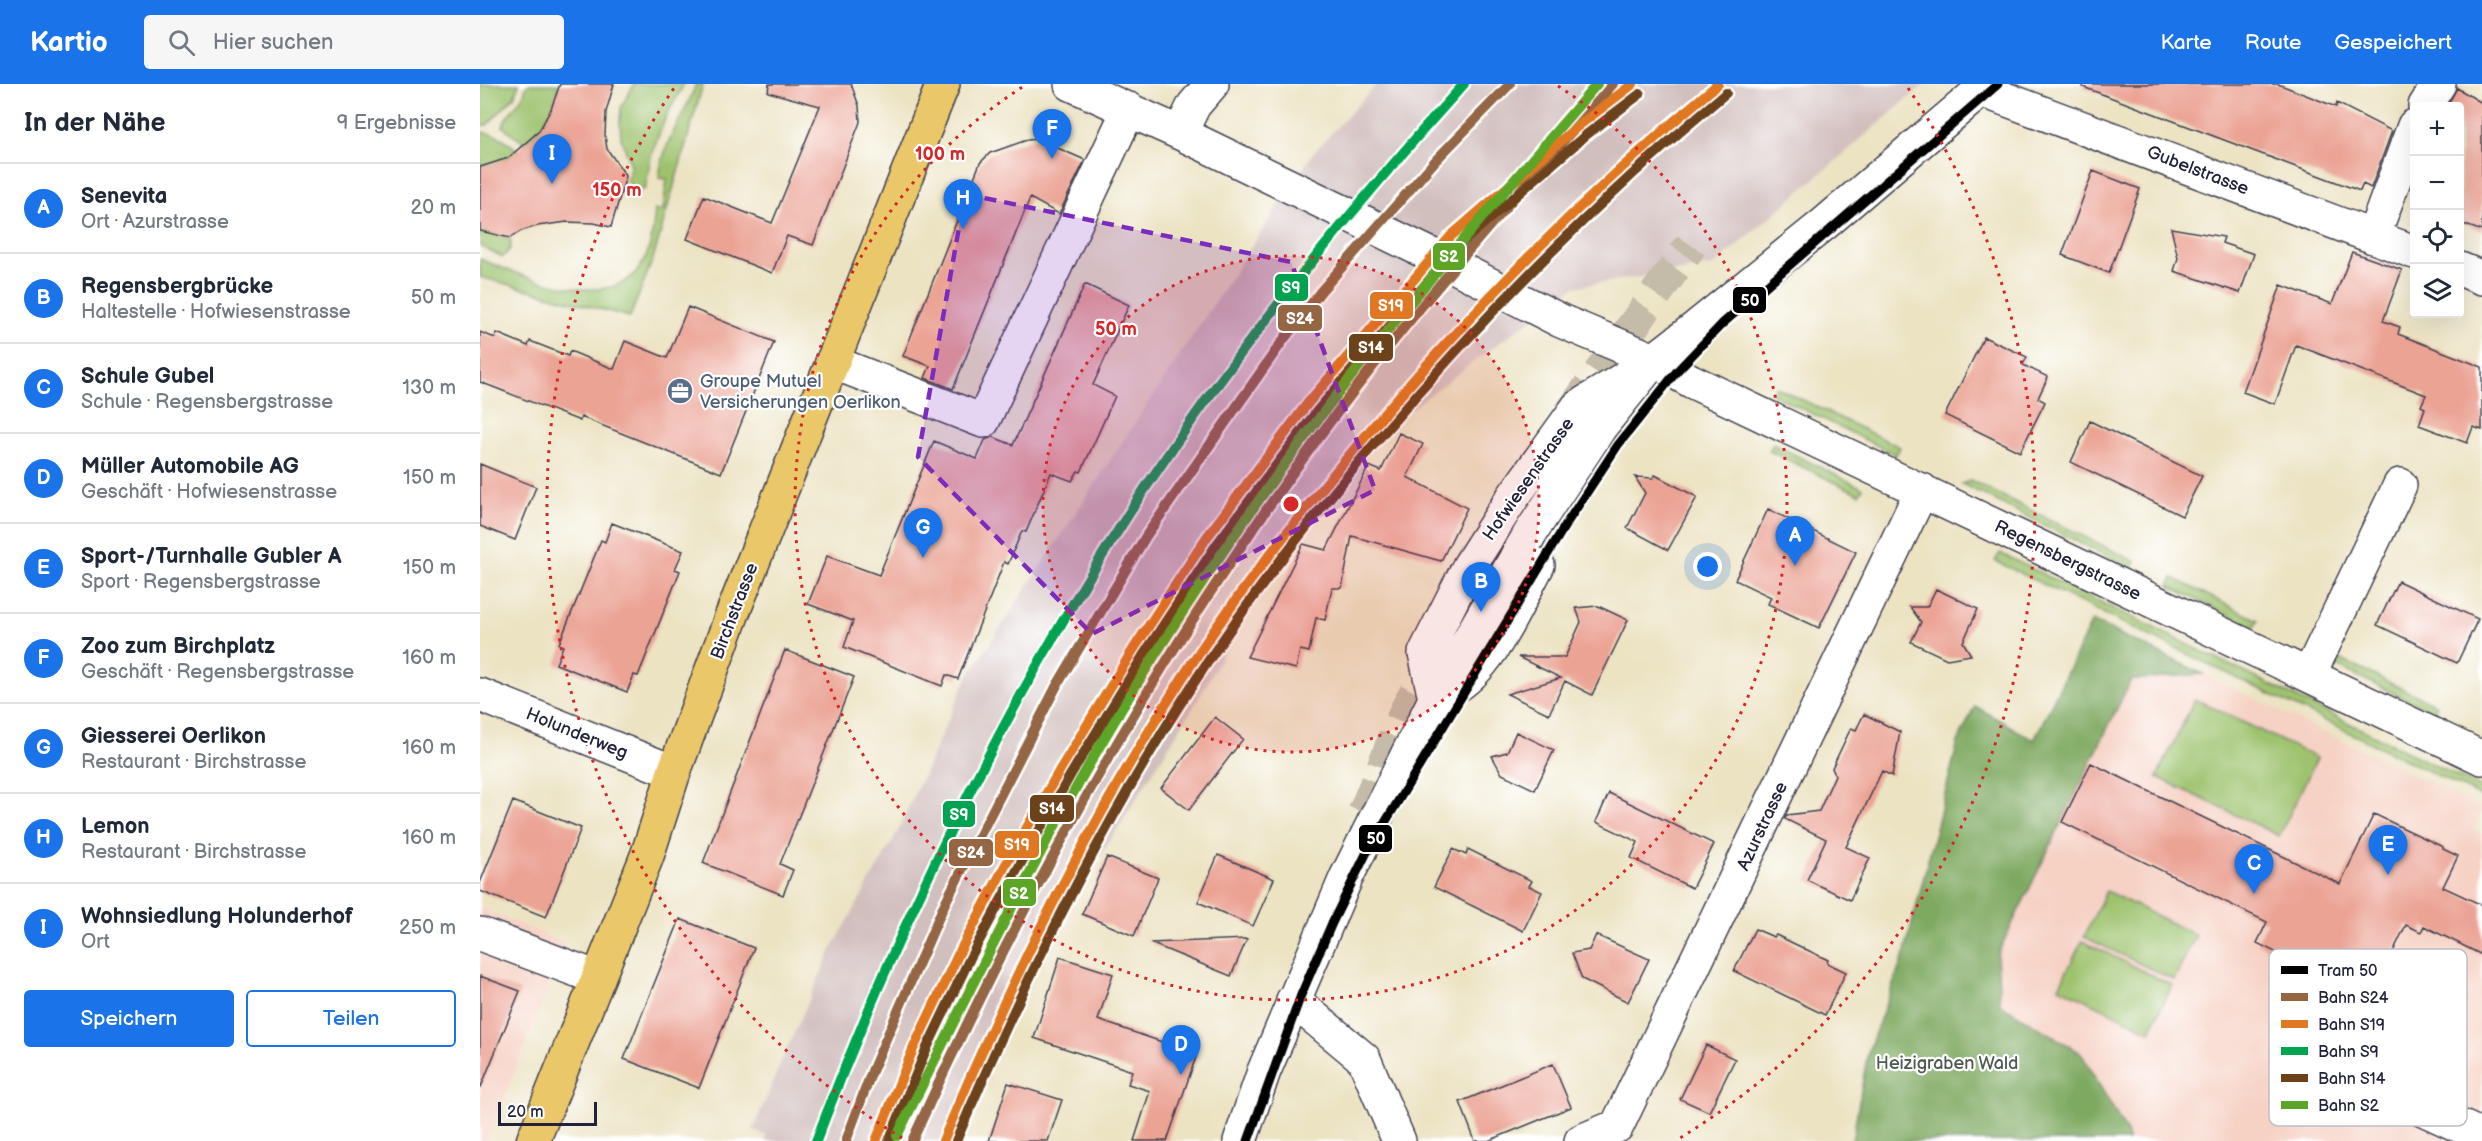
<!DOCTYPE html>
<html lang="de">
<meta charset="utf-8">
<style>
body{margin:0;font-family:"Balsamiq Sans",sans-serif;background:#f6f6f7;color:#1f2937}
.controls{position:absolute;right:18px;top:18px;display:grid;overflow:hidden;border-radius:6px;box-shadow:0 6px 24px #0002}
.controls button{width:54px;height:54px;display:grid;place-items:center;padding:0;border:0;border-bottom:2px solid #e0e1e3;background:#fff;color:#1f2937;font:30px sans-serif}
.scale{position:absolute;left:18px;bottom:15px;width:99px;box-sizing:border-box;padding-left:6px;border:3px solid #22223b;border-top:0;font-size:16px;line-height:21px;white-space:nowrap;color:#22223b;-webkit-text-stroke:4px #fff;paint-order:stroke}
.you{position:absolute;left:1228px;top:483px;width:21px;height:21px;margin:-15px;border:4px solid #fff;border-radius:50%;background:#1a73e8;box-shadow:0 0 0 9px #1a73e833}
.badge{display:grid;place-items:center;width:39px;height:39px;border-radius:50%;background:#1a73e8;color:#fff;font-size:20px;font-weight:700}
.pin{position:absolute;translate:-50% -50px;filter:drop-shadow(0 2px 3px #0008)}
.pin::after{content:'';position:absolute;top:32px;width:21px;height:18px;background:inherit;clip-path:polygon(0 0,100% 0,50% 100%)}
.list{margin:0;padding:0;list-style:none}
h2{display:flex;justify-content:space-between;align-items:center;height:78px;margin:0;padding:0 24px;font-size:26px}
h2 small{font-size:20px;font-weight:400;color:#747a83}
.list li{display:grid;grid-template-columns:39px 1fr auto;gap:18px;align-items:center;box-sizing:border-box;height:90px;padding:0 24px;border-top:2px solid #e0e1e3}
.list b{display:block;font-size:22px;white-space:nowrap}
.list p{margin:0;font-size:20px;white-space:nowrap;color:#747a83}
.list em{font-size:20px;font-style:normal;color:#747a83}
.actions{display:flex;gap:12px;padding:18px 24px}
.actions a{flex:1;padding:14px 0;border:2px solid #1a73e8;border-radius:6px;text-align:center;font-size:21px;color:#1a73e8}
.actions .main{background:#1a73e8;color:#fff}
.icon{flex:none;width:33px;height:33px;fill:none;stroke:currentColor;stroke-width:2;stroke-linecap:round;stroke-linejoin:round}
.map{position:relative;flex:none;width:2002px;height:1057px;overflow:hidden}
header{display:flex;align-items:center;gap:36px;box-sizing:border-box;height:84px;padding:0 30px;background:#1a73e8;color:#fff}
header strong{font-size:28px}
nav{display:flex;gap:33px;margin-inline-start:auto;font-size:21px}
.search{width:420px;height:54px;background:#f6f6f7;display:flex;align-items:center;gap:15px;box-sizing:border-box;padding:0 21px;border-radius:6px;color:#747a83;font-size:22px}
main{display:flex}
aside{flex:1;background:#fff}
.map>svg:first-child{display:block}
.built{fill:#f6d2c4}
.industrial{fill:#d1bfbe}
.green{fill:#9ec36e;stroke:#607254;stroke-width:1.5}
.forest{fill:#7ea961;stroke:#50664e;stroke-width:1.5}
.building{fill:#eba394}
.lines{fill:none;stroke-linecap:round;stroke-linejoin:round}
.minor-tunnel{stroke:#c4bca8;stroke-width:33;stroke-dasharray:33 16;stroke-linecap:butt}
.minor-casing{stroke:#403f4f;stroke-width:36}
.major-casing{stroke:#403f4f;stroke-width:36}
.minor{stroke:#fff;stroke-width:33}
.major{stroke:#eac769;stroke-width:33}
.rail-1-casing{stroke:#fff;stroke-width:15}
.rail-2-casing{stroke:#fff;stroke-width:15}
.rail-3-casing{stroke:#fff;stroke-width:15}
.rail-4-casing{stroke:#fff;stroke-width:15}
.rail-5-casing{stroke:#fff;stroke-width:15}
.rail-1{stroke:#946644;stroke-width:10}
.rail-2{stroke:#e07823;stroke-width:10}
.rail-3{stroke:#00a34f;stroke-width:10}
.rail-4{stroke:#6c421b;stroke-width:10}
.rail-5{stroke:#5da526;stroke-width:10}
.tram-1-casing{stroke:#fff;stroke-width:14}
.tram-1{stroke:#000;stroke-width:9}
.marked{fill:#7b2cbf;fill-opacity:0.2;stroke:#7b2cbf;stroke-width:4.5;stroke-dasharray:12 8;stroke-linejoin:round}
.ring{fill:none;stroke:#d62828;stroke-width:3;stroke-dasharray:3 6}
.labels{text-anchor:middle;stroke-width:4.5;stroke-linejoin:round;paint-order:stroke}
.street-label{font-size:18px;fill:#22223b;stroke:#fff}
.service-label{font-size:18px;fill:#4e5e75;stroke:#fff;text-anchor:start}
.park-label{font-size:18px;fill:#4d5a4d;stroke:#fff}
.key{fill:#fff;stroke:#bdbdc4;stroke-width:1.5}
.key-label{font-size:16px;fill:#22223b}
.centre{fill:#d62828;stroke:#fff;stroke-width:3}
.ring-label{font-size:18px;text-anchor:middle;font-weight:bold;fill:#d62828;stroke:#fff;stroke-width:4.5;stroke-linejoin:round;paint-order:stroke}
.line-badge{stroke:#fff;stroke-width:2}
.badge-label{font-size:16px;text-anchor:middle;font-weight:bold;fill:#fff}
</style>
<header>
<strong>Kartio</strong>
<div class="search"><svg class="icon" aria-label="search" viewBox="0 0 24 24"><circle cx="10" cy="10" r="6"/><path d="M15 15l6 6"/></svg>Hier suchen</div>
<nav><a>Karte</a><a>Route</a><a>Gespeichert</a></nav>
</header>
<main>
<aside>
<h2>In der Nähe<small>9 Ergebnisse</small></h2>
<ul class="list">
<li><span class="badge">A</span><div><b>Senevita</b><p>Ort · Azurstrasse</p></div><em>20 m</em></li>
<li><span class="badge">B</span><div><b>Regensbergbrücke</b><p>Haltestelle · Hofwiesenstrasse</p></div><em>50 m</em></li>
<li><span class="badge">C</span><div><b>Schule Gubel</b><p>Schule · Regensbergstrasse</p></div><em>130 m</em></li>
<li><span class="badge">D</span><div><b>Müller Automobile AG</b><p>Geschäft · Hofwiesenstrasse</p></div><em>150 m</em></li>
<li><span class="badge">E</span><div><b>Sport-/Turnhalle Gubler A</b><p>Sport · Regensbergstrasse</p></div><em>150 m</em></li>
<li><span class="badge">F</span><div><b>Zoo zum Birchplatz</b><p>Geschäft · Regensbergstrasse</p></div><em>160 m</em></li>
<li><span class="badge">G</span><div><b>Giesserei Oerlikon</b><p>Restaurant · Birchstrasse</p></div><em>160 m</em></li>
<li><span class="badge">H</span><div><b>Lemon</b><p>Restaurant · Birchstrasse</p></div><em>160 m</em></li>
<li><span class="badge">I</span><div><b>Wohnsiedlung Holunderhof</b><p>Ort</p></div><em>250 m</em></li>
</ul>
<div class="actions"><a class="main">Speichern</a><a>Teilen</a></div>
</aside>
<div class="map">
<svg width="2002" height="1057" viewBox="0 0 2002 1057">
<rect width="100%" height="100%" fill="#fff"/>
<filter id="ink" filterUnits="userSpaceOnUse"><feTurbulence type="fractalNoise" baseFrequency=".0167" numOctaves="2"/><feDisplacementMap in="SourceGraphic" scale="12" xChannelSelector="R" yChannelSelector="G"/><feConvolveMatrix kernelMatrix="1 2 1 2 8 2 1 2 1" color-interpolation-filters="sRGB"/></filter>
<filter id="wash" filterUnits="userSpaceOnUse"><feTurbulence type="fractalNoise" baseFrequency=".008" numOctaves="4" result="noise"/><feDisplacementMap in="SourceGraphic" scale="24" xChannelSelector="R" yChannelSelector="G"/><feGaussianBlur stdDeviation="1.35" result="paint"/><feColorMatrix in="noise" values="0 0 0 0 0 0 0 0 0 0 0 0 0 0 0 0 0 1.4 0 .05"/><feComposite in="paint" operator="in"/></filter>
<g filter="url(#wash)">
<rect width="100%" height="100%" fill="#ece3c3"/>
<!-- built -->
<path class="built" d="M1723,590l279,134 -8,22 8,4v307h-373l-28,-88 -81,-49 -3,-49 134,-275z
M0,824l86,35 -79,198h-7z"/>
<!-- industrial -->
<path class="industrial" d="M897,0h548l-212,182 -139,21 -198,148 -84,96 -99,177 -122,194 -106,210 -10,29h-190l2,-5 -14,-6 31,-75 49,-108 65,-116 69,-153 346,-525z"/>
<!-- green -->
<path class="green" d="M0,0h39l-5,13 -27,28h-7z
M47,0h31c-3,24 -16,44 -33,60l-22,-17c2,-15 20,-22 24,-43z
M154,0h50l-18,33 -14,35 -7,37 -6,2 -12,-8 4,-18 -10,-27 -1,-16 1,-14z
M216,0h7l-50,175 -23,58 -150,-40v-18c39,16 124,52 157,12 14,-17 16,-39 18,-61h8l4,-31 -8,-1c4,-38 25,-60 37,-94z
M0,48c18,2 25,7 38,19 -11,8 -25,15 -38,14z
M0,147l30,7c3,9 -1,13 -7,19l-23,-11z
M1296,303l124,60 -4,8 -124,-61z
M1293,360l90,44 -4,6 -90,-43z
M1490,396l166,82 -4,7 -170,-85z
M1520,469l482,235v9l-487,-236z
M1693,494l85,42 -4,8 -85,-42z
M1851,571l106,50 -4,7 -105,-50z
M1715,615l122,59 -38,78 -122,-59z
M1626,807l90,44 -22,45 -90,-43z
M1602,857l90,44 -22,46 -91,-44z"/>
<!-- forest -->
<path class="forest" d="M1612,537l111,53 -72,6 -134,275 3,49 81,49 45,78 2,10h-276l16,-89 36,-97 54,-213 17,-36 59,34z"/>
<g id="blocks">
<!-- building -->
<path class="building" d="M80,0h54l-8,28 -1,23 2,14 19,27 -15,51 -17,-4 -27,-1 -30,4 -16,5 -11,7 -30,-7v-64l28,-9 31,-27 12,-22z
M289,0h82l8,22 1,16 -47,123 -26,-9 -15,37 -85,-34 17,-43 68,27 48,-117 -52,-14z
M1604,0h194l58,23 1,-4 55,28 -21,57 -8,-4 -3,7 -277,-104z
M1977,4l25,15v128l-22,-8v-117h-13z
M557,55l48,21 -26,54 -29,-16 -77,191 -28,-11 5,-12 -27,-10 77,-193 10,-10 37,-13z
M1613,87l47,18 -31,84 -47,-18z
M1691,144l53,9 -2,6 32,11 -14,39 -66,-22 4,-13z
M1872,168l50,18 -19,51 17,6 -2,7 84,33v63l-9,-3 -6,16 -48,-18 6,-17 -4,-2 5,-11 -130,-50 -21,59 -32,-12 38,-107 51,19z
M605,200l44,21 -36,80 22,11 -34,76 -3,-1 -6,10 -21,-8 -25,59 -4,-1 -14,33 -4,-2 -46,117 -12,-4 -4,11 -98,-39 9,-26 -45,-17 19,-48 52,19 55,-134 43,18 8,-19 8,-3 20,8z
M208,223l86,35 -53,131 -140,-56 -1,4 -100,-39v-50l15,6 2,-5 31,13 2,-5 38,15 2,-5 44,18 11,-28 42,17z
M1504,253l43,20 -4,8 25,12 -10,21 7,4 -25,50 -75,-37z
M1610,337l112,55 -20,40 -111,-54z
M919,349l24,11 -16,33 60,31 -26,53 -89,-25 -10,52h-10l-7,32 -9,-2 -7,34 -9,-2 -4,19 -49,-12 56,-113 23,6 43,-84 12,5z
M0,380l56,23 -21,53 -35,-14z
M1175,391l42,22 -29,53 -41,-22 18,-35 -10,-16 18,1z
M1288,425l88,43 -37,76 -51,-24 3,-7 -36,-17z
M132,439l71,28 -8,18 5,2 -42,105 -4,-1 -7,17 -71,-28 7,-18 -4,-2 42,-104 4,2z
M1918,497l80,38 -21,44 -80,-38z
M1456,505l42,20 -15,33 8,13 -24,4 -36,-17 10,-20 -11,-15h17z
M1118,522l30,14 -36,75 -27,-14 -16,33 -42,-20 54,-16 -43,-21h47l16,-35 -5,-14z
M305,566l69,27 -74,187 13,6 -10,25 -80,-32z
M1384,630l36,18 -8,44 -10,-5 -36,76 24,11 -20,42 -43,-20 19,-41 -41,-20 2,-4 32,-4 16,-36 -3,-7 19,-40 5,2z
M735,633l28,22 -54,71 -28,-22z
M1036,648l38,18 -19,40 -33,-16 -10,-18 15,-4z
M1611,679l249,121 34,-70 69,33v2l15,7 -15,31 39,18v50l-58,-29 -3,6 -15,-7 -36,74 -29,-15 -14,4 -4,-12 -66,-33 10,-21 -205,-100z
M1129,709l105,51 -22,44 -61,-30 7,-16 -42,-20z
M33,717l68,27 -35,89 -66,-26v-8z
M973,765l13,6 2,-6 64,32 -3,5 13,6 -19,39 -89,-44z
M738,771l56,24 -21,47 -55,-24z
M627,773l51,21 -24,58 -52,-22z
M200,835l74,29 -55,140 -75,-29z
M1275,845l19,8 2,-2 52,25 -1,3 19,9 -21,43 -91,-44z
M1116,851l53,24 -21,43 -46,-23 -10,-26 17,-3z
M767,855l-16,37 -81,-33z
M580,873l53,17 -15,46 99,34 -30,87h-33l16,-50 -22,-7 4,-13 -98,-33z
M0,892l40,15 -39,96h-1z
M1226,961l29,14 -26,53 -29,-13z
M1073,980l18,43 -83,34h-13l-15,-39z
M528,999l54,17 -14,41h-59z"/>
</g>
</g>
<g filter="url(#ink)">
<use href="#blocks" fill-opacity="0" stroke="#403f4f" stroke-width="1.5"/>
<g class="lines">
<!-- minor-tunnel -->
<path class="minor-tunnel" d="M1090,330l121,-169
M884,729l42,-103 32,-57"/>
<defs>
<path id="minor" d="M591,0l109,49 262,127 119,61 93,39 37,21 791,377
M1501,6l433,162
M1945,22l14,-22
M700,49l14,-28 18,-21
M1893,153l41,-111
M1980,185l22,9
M352,278l151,59 146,-312
M1829,591l91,-190
M970,606c41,-22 66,-85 88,-125
M0,611l194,77
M955,615l-10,-46 44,-87 44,-69 65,-90 76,-47 40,-31 130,-105 164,-140
M0,850l118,44
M813,916l71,59 35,82
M1882,997l120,55
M760,1057l24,-70 82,-193 89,-179 96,-167 70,-106 53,-66
M1101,1057l36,-15 305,-636"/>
<path id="major" d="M53,1057l114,-285 27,-84 58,-157 211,-531"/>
</defs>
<!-- minor casing -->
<use href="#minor" class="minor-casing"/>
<!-- major casing -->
<use href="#major" class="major-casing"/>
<!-- minor -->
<use href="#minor" class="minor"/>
<!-- major -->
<use href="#major" class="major"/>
<defs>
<path id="rail-1" d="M366,1057l26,-70 73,-168 111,-216 90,-151 138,-197 37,-48 115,-131 74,-76
M432,1057c112,-247 244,-485 406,-703 91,-123 194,-238 295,-354"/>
<path id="rail-2" d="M396,1057l38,-94 45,-94 46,-87 56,-98 72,-118 74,-113 101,-134 143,-167 127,-110 55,-42
M463,1057c67,-160 144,-315 238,-461 50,-78 108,-152 167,-223 112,-136 235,-261 370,-373"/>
<path id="rail-3" d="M336,1057c87,-228 195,-449 330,-654 95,-143 203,-276 318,-403"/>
<path id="rail-4" d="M409,1057l36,-89 45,-94 46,-86 55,-98 72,-118 74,-112 100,-133 143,-167 126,-109 54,-41
M476,1057c67,-158 143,-313 237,-457 56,-86 120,-168 187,-247 106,-124 220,-240 346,-344"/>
<path id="rail-5" d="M417,1052c81,-162 159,-325 256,-478 59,-93 122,-184 190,-271 81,-104 168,-203 254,-303"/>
</defs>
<!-- rail-1 casing -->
<use href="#rail-1" class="rail-1-casing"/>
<!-- rail-2 casing -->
<use href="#rail-2" class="rail-2-casing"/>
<!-- rail-3 casing -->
<use href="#rail-3" class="rail-3-casing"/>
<!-- rail-4 casing -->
<use href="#rail-4" class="rail-4-casing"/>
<!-- rail-5 casing -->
<use href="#rail-5" class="rail-5-casing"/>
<!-- rail-1 -->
<use href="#rail-1" class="rail-1"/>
<!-- rail-2 -->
<use href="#rail-2" class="rail-2"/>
<!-- rail-3 -->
<use href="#rail-3" class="rail-3"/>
<!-- rail-4 -->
<use href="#rail-4" class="rail-4"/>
<!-- rail-5 -->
<use href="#rail-5" class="rail-5"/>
<defs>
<path id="tram-1" d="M768,1057l53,-146 31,-72 34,-69 200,-330 52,-79 59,-74 45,-47 276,-240"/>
</defs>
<!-- tram-1 casing -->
<use href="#tram-1" class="tram-1-casing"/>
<!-- tram-1 -->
<use href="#tram-1" class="tram-1"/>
</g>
</g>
<!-- marked area -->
<path class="marked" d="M485,110l326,68 84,228 -283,144 -174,-177z"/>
<!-- distance rings -->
<circle cx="811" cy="420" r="248" fill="#d62828" fill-opacity=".12"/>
<g class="ring">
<circle cx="811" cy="420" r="248"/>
<path d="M1078 2A496 496 0 1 1 544 2"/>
<path d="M422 1054A744 744 0 0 1 194 4M1428 4A744 744 0 0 1 1200 1054"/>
</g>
<!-- icons -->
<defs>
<symbol id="office-disc" viewBox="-11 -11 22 22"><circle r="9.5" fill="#5c6f8a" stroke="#fff"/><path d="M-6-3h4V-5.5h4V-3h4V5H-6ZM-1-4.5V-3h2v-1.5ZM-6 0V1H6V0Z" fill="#fff"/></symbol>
</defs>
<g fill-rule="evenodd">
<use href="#office-disc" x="185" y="292" width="30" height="30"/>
</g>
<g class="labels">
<!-- street labels -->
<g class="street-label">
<text transform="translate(1718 86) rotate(21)" y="6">Gubelstrasse</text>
<text transform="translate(1048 395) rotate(-55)" y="6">Hofwiesenstrasse</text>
<text transform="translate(1588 476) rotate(26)" y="6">Regensbergstrasse</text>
<text transform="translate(254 527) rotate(-69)" y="6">Birchstrasse</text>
<text transform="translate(97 649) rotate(22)" y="6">Holunderweg</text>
<text transform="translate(1282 742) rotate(-65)" y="6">Azurstrasse</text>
</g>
<!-- service labels -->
<g class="service-label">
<text x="220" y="303">Groupe Mutuel<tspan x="220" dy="21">Versicherungen Oerlikon</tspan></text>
</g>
<!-- park labels -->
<g class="park-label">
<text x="1467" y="985">Heizigraben Wald</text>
</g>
</g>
<!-- legend -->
<rect x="1789" y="865" width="198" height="177" rx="9" class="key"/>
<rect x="1801" y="882" width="27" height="8" fill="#000"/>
<rect x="1801" y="909" width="27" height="8" fill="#946644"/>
<rect x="1801" y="936" width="27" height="8" fill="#e07823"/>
<rect x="1801" y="963" width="27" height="8" fill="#00a34f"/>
<rect x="1801" y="990" width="27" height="8" fill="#6c421b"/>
<rect x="1801" y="1017" width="27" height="8" fill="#5da526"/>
<g class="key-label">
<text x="1838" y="892">Tram 50</text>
<text x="1838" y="919">Bahn S24</text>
<text x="1838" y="946">Bahn S19</text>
<text x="1838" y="973">Bahn S9</text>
<text x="1838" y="1000">Bahn S14</text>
<text x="1838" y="1027">Bahn S2</text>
</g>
<circle cx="811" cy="420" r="9" class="centre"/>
<g class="ring-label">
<text x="460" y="76">100 m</text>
<text x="137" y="112">150 m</text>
<text x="636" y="251">50 m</text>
</g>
<g class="line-badge">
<rect x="952" y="158" width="34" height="29" rx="6" fill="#5da526"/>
<rect x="794" y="189" width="35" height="29" rx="6" fill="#00a34f"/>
<rect x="1252" y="202" width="35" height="28" rx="6" fill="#000"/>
<rect x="889" y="207" width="45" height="29" rx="6" fill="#e07823"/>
<rect x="797" y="220" width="46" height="28" rx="6" fill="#946644"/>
<rect x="868" y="249" width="46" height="29" rx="6" fill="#6c421b"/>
<rect x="549" y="710" width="46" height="29" rx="6" fill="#6c421b"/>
<rect x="462" y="716" width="34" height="28" rx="6" fill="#00a34f"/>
<rect x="878" y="740" width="35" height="29" rx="6" fill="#000"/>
<rect x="514" y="746" width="46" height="29" rx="6" fill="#e07823"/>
<rect x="468" y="754" width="46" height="29" rx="6" fill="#946644"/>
<rect x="522" y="794" width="35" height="29" rx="6" fill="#5da526"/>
</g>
<g class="badge-label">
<text x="969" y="178">S2</text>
<text x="811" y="209">S9</text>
<text x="1270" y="222">50</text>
<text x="911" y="227">S19</text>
<text x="820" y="240">S24</text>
<text x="891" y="269">S14</text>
<text x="572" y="730">S14</text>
<text x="479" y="736">S9</text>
<text x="896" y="760">50</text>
<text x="537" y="766">S19</text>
<text x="491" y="774">S24</text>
<text x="539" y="815">S2</text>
</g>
</svg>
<div class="controls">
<button>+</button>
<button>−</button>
<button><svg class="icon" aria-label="locate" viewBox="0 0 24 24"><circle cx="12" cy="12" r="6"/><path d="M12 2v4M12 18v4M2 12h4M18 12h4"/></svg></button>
<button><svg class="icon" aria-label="layers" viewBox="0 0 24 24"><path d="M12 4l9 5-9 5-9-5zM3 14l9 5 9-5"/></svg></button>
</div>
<div class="scale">20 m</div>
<div class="you"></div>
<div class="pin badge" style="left:1315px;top:482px">A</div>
<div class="pin badge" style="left:1001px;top:528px">B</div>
<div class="pin badge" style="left:1774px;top:810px">C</div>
<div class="pin badge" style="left:701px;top:991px">D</div>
<div class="pin badge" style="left:1908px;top:791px">E</div>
<div class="pin badge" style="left:572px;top:75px">F</div>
<div class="pin badge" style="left:443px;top:474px">G</div>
<div class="pin badge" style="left:483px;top:145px">H</div>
<div class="pin badge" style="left:72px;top:100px">I</div>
</div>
</main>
